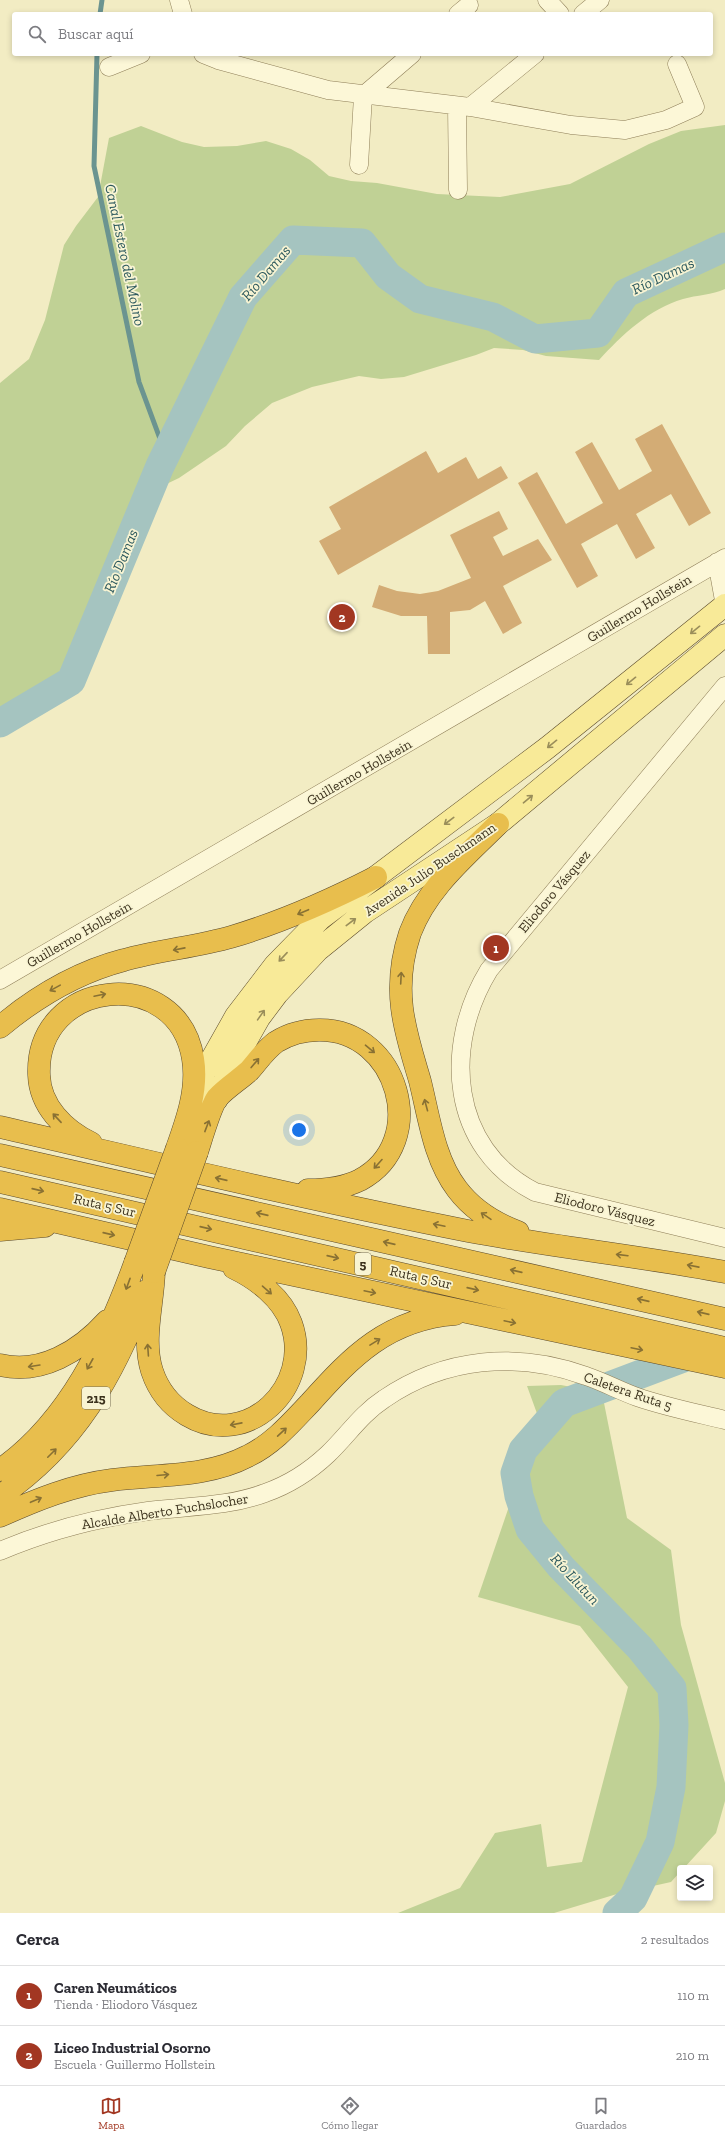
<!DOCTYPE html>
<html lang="es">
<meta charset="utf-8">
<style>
body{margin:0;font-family:"Zilla Slab",serif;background:#f2f2f3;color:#2b2b33}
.controls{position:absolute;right:12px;bottom:12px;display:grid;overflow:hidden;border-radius:4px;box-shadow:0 2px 6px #0003}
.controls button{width:36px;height:36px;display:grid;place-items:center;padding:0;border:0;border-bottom:1px solid #e1e1e2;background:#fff;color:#2b2b33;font:20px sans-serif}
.you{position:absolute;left:299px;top:1130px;width:14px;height:14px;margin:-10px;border:3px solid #fff;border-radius:50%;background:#1a73e8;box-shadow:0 0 0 6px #1a73e833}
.badge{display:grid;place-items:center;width:26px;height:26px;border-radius:50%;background:#a23722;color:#fff;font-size:13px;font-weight:700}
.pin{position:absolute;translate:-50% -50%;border:2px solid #fff;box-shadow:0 1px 4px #0006}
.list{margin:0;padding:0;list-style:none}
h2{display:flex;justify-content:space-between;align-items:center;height:52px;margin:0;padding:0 16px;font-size:17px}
h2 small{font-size:13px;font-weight:400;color:#7c7c81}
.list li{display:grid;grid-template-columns:26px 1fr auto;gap:12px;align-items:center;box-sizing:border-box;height:60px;padding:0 16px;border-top:1px solid #e1e1e2}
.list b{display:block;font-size:15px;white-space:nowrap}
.list p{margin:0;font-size:13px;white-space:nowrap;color:#7c7c81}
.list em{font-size:13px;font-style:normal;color:#7c7c81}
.icon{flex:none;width:22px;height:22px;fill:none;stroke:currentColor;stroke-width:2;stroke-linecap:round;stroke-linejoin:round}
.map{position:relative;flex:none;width:725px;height:1913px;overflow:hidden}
.search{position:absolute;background:#fff;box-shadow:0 2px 6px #0003;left:12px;right:12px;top:12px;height:44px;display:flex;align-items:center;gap:10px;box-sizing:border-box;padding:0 14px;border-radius:4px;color:#7c7c81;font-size:15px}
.sheet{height:172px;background:#fff}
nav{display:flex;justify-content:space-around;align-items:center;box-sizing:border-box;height:56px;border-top:1px solid #e1e1e2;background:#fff;font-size:11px;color:#7c7c81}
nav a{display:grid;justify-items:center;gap:2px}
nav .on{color:#a23722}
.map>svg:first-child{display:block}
.green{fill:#c0d195}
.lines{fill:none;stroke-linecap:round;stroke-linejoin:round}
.stream{stroke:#6b9490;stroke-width:5}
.river{stroke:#a5c4c0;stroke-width:29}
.building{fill:#d3ac75}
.minor-casing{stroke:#8e7e58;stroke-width:19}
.major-casing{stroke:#5b4a2c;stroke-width:23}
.highway-casing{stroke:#5b4a2c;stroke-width:23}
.minor{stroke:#fcf7d7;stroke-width:18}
.major{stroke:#f8ea98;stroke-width:22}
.highway{stroke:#e8be4d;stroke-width:22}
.highway-bridge-casing{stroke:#5b4a2c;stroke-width:23;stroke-linecap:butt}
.highway-bridge{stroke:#e8be4d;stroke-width:22}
.oneway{stroke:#9a8e5a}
.oneway2{stroke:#897133}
.labels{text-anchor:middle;stroke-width:3.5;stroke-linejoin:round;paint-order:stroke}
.shield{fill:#f8f4d3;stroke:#746c54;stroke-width:1}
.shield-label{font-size:13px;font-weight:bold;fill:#3c321d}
.street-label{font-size:14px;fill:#3c321d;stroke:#f8f4d3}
.water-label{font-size:15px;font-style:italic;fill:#2b585d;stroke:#f8f4d3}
</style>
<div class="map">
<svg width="725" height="1913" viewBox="0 0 725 1913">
<rect width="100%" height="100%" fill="#f2ecc3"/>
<!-- green -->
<path class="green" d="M725,125v164c-13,6 -28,6 -42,10 -34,10 -61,36 -84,61l-53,-4 -23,-6 -29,-2 -18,7 -72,22 -23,2 -22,-3 -47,11 -40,16 -27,23 -19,20 -47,32 -23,11 -14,12 -24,53 -8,37 -10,24 -18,28 -31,39 -24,23 -27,19v-341l29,-24 16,-39 19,-75 12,-19 22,-29 11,-59 32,-12 41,16 22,5 33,-1 29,-5 25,8 19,11 19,16 22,5 26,2 60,11 63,3 70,-13 79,-40 32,-13z
M561,1385l41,8 25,125 44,32 10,75 44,158v18l-9,32 -32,35h-4v4l-9,10 -54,12 -63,19h-156l62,-25 35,-55 46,-9 6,43 35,-5 46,-175 -48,-61 -102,-29 61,-178 -12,-33z"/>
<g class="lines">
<!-- stream -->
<path class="stream" d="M100,14l2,-14
M97,54l-3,112 45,216 27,73"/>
<!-- river -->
<path class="river" d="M0,723l71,-42 89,-215 83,-169 50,-57 69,3 26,33 32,23 73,18 42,22 63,-6 28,-40 99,-46
M617,1913l16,-15 27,-56 11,-55 3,-62 -2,-37 -32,-40 -79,-81 -31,-38 -11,-33 -4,-23 8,-23 41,-47 138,-52"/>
</g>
<!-- building -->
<path class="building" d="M662,424l49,89 -22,13 -18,-32 -35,20 19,34 -19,11 -19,-35 -36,20 17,32 -21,12 -59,-105 19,-11 29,52 37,-21 -28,-51 17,-10 27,48 33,-19 -17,-32z
M426,451l12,22 28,-16 12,22 23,-13 7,12 -170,97 -19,-34 22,-12 -12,-22z
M499,511l9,18 -15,8 10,19 35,-17 14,21 -49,26 19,37 -19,11 -18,-33 -15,9 -20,2v42h-22l-1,-38h-26l-29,-9 7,-22 18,6 23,3 18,-3 33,-13 -21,-43z"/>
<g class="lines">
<defs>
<path id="minor" d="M179,0l4,14
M547,0l13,14
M458,14l11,-9
M583,14l17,-14
M203,54l15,6 110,30 142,17 101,18 54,5 41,-10 29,-13 -18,-43
M109,67l32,-13
M457,106l1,84
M470,107l65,-53
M359,165l4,-69 49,-42
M717,562l8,44
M725,686l-236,284c-46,75 -40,178 46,222l190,46
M0,980l725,-422
M0,1551c47,-20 97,-33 148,-40 39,-5 80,-4 117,-18 23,-8 45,-22 63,-39 19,-18 33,-40 56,-55 61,-42 134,-48 202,-23 18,6 34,15 51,21 29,10 59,16 88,23"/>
<path id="major" d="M195,1098l10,-27 31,-55 39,-51 45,-46 227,-171 178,-143
M217,1099l12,-28 30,-53 18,-24 41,-44 47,-38 133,-88 227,-189"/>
<path id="highway" d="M498,824c-33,33 -71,64 -88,109 -8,24 -11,50 -8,75 3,25 11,49 18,73 9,36 14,78 37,108 15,20 37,34 61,43
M0,1027c37,-31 78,-55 124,-67 35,-10 72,-13 107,-23 51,-15 98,-36 145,-60
M0,1127c156,36 311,73 468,104 86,16 172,25 257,41
M91,1143c-27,-13 -51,-37 -52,-68 -4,-97 139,-112 154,-16 5,30 -6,61 -16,89
M197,1152c4,-12 13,-44 20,-54 9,-10 22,-18 32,-27 9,-10 16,-21 27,-29 13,-8 29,-12 43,-12 79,-1 112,112 41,150 -16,8 -35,10 -52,10
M0,1155l725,164
M0,1182l725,166
M0,1209l209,48 516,110
M0,1230l45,-4
M154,1272c-1,32 -12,68 -2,99 6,18 18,34 35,44 60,36 127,-29 104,-92 -9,-25 -34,-44 -57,-55
M0,1365c41,10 80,-14 107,-44
M0,1470c69,-48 107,-130 135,-207
M0,1496c76,-52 114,-121 146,-205
M0,1516c36,-16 72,-31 112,-36 45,-6 94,-2 136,-24 25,-12 43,-33 62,-53 42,-47 78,-84 145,-89"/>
</defs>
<!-- minor casing -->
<use href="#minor" class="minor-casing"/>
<!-- major casing -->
<use href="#major" class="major-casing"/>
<!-- highway casing -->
<use href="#highway" class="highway-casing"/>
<!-- minor -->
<use href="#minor" class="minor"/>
<!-- major -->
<use href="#major" class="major"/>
<!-- highway -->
<use href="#highway" class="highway"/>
<defs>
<path id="highway-bridge" d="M135,1263l42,-115
M154,1272l43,-120"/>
</defs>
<!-- highway-bridge casing -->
<use href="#highway-bridge" class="highway-bridge-casing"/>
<!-- highway-bridge -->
<use href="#highway-bridge" class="highway-bridge"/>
</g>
<!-- one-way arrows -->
<defs><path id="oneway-shaft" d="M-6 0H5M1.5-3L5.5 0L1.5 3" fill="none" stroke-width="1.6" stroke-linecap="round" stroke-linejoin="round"/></defs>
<g class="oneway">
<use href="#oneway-shaft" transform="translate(695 630) rotate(141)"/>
<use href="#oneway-shaft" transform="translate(631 681) rotate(141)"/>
<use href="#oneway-shaft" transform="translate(552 744) rotate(141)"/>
<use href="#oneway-shaft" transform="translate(528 799) rotate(-40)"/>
<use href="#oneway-shaft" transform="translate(449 821) rotate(143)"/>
<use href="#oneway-shaft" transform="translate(351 922) rotate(-37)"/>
<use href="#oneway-shaft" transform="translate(283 957) rotate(133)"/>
<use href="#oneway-shaft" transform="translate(261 1015) rotate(-55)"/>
</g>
<g class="oneway2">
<use href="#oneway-shaft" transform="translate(303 912) rotate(157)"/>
<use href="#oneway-shaft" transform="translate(179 949) rotate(169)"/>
<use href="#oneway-shaft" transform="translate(401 978) rotate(-87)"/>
<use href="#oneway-shaft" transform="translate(55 988) rotate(151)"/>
<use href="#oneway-shaft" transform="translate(100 995) rotate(-12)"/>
<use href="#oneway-shaft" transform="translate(370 1049) rotate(40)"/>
<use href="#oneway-shaft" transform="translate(255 1063) rotate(-50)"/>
<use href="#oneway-shaft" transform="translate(426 1105) rotate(-105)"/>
<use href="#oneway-shaft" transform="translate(57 1118) rotate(-133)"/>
<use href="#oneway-shaft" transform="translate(207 1126) rotate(-69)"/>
<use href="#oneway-shaft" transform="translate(378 1164) rotate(132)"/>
<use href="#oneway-shaft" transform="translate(221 1179) rotate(-167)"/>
<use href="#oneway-shaft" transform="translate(38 1190) rotate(13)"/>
<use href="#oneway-shaft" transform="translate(262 1214) rotate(-167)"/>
<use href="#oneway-shaft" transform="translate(486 1216) rotate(-146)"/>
<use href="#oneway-shaft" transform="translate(439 1225) rotate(-168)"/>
<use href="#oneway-shaft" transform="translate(206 1228) rotate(13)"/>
<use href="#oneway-shaft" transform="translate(109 1234) rotate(13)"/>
<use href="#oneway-shaft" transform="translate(389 1243) rotate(-167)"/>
<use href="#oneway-shaft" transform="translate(622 1255) rotate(-173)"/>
<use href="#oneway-shaft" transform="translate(333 1257) rotate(13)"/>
<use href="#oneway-shaft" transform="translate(693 1266) rotate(-169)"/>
<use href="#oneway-shaft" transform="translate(516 1271) rotate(-167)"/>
<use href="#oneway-shaft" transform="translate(128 1284) rotate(110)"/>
<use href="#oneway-shaft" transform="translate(473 1289) rotate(13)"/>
<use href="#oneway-shaft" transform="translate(267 1290) rotate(41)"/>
<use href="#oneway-shaft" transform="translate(370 1292) rotate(12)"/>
<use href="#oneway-shaft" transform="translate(643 1300) rotate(-167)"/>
<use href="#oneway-shaft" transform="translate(703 1313) rotate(-167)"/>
<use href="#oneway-shaft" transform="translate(510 1322) rotate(12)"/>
<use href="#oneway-shaft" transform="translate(375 1342) rotate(-32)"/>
<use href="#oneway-shaft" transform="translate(637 1349) rotate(12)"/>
<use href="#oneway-shaft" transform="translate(148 1350) rotate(-94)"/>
<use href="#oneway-shaft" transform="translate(90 1364) rotate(119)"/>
<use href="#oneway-shaft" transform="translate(34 1366) rotate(171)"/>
<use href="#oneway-shaft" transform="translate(236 1424) rotate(169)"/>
<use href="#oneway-shaft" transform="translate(282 1432) rotate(-43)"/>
<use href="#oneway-shaft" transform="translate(52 1453) rotate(-45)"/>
<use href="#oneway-shaft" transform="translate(163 1475) rotate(-5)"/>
<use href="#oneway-shaft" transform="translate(36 1500) rotate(-23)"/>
</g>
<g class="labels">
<!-- shield labels -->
<g class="shield">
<rect x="355" y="1253" width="16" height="22" rx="3"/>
<rect x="82" y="1387" width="28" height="22" rx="3"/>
</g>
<g class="shield-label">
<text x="363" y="1269">5</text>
<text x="96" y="1403">215</text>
</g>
<!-- street labels -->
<g class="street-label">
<text transform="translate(639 608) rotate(-31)" y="5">Guillermo Hollstein</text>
<text transform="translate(359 772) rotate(-30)" y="5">Guillermo Hollstein</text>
<text transform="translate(430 869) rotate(-34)" y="5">Avenida Julio Buschmann</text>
<text transform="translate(554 891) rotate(-50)" y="5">Eliodoro Vásquez</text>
<text transform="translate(79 934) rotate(-30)" y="5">Guillermo Hollstein</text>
<text transform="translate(105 1205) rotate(13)" y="5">Ruta 5 Sur</text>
<text transform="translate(605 1209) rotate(14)" y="5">Eliodoro Vásquez</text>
<text transform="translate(421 1277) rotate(13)" y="5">Ruta 5 Sur</text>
<text transform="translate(628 1391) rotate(19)" y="5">Caletera Ruta 5</text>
<text transform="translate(165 1511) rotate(-9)" y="5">Alcalde Alberto Fuchslocher</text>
</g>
<!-- water labels -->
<g class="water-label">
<text transform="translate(125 255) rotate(78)" y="5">Canal Estero del Molino</text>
<text transform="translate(266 273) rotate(-50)" y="5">Río Damas</text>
<text transform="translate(663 276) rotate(-25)" y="5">Río Damas</text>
<text transform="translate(121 561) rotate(-68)" y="5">Río Damas</text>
<text transform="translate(575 1579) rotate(47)" y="5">Río Llutun</text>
</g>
</g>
</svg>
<div class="controls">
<button><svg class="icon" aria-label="layers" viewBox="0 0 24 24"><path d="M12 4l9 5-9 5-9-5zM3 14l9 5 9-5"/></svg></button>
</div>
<div class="you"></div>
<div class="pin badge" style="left:496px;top:948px">1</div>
<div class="pin badge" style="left:342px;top:617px">2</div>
<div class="search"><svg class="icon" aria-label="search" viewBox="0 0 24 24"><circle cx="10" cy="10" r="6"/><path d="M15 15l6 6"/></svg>Buscar aquí</div>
</div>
<section class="sheet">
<h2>Cerca<small>2 resultados</small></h2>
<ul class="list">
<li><span class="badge">1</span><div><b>Caren Neumáticos</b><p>Tienda · Eliodoro Vásquez</p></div><em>110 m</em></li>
<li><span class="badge">2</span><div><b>Liceo Industrial Osorno</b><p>Escuela · Guillermo Hollstein</p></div><em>210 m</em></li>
</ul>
</section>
<nav>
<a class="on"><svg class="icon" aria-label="map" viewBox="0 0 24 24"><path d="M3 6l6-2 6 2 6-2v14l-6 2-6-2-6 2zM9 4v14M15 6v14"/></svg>Mapa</a>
<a><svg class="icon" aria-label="directions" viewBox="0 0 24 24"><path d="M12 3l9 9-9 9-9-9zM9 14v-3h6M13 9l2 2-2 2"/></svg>Cómo llegar</a>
<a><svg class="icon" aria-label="saved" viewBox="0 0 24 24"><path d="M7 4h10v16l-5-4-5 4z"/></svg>Guardados</a>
</nav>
